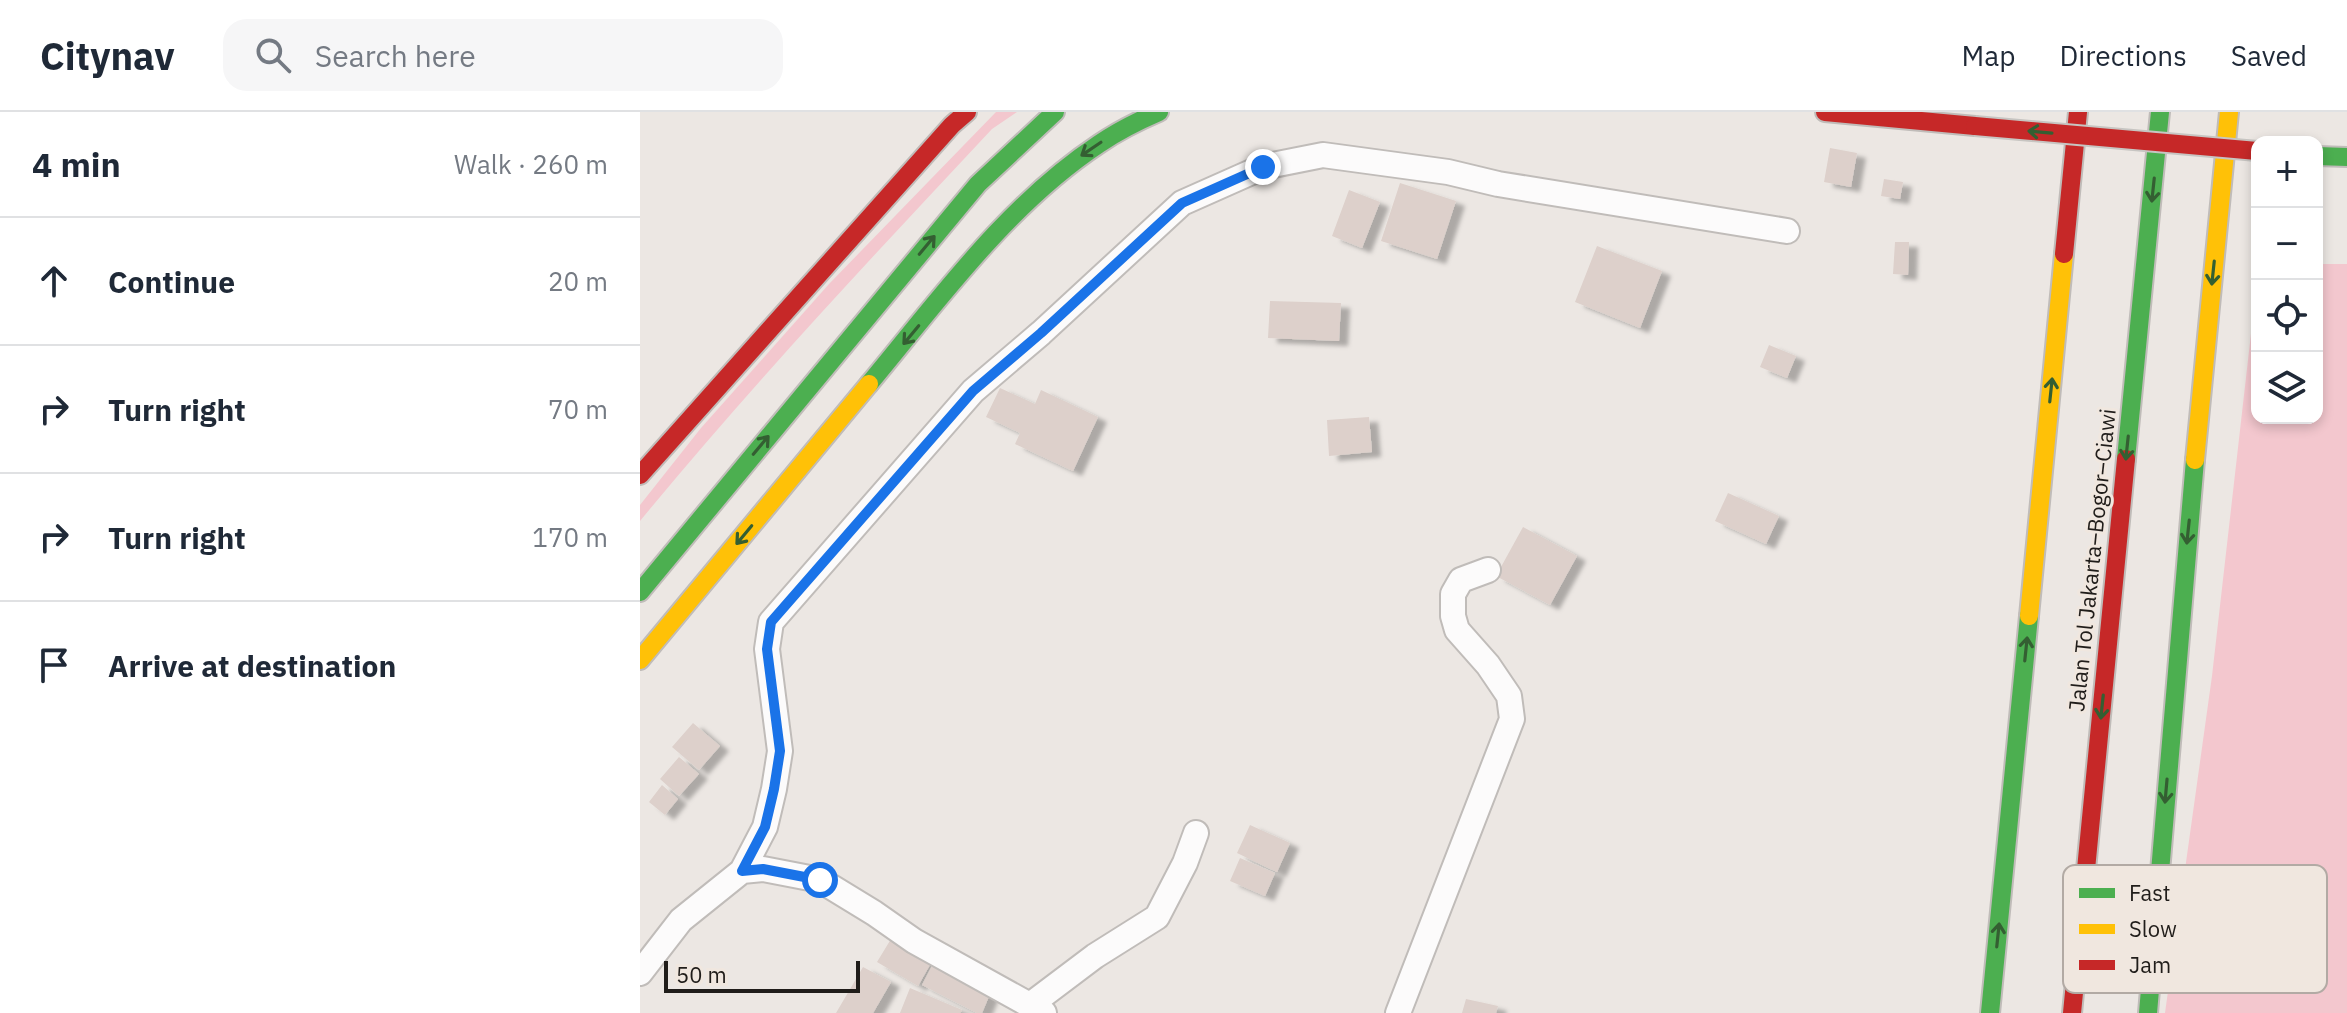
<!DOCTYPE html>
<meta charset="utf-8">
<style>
body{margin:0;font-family:"IBM Plex Sans",sans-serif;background:#f6f6f7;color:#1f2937}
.controls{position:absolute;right:24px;top:24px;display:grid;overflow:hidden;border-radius:16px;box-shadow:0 4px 12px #0003}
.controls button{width:72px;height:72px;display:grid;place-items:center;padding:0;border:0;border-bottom:2px solid #e0e1e3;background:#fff;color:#1f2937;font:40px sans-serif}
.scale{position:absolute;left:24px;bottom:20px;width:196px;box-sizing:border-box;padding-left:8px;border:4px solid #201d1a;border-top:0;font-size:22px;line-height:28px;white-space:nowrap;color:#201d1a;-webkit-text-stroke:6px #f0e7df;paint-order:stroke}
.stop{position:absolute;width:24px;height:24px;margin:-18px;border:6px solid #1a73e8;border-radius:50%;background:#fff}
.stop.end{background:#1a73e8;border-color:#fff;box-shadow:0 2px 8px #0008}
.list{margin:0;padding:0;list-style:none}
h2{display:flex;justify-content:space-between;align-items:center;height:104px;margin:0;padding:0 32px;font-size:34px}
h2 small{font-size:26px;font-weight:400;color:#747a83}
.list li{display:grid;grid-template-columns:52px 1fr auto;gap:24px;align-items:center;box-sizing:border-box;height:128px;padding:0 32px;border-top:2px solid #e0e1e3}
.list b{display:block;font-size:30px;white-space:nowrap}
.list em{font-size:26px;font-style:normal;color:#747a83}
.icon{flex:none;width:44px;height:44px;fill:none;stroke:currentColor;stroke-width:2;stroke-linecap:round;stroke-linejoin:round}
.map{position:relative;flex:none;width:1707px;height:901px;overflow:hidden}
header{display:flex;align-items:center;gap:48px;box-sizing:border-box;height:112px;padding:0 40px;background:#fff;border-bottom:2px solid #e0e1e3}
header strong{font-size:38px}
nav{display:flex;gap:44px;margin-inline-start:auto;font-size:28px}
.search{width:560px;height:72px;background:#f6f6f7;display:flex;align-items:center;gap:20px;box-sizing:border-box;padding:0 28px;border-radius:24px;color:#747a83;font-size:30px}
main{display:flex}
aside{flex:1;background:#fff}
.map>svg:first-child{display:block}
.green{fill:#f3c7ce}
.building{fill:#ddd0cb;filter:url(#shadow)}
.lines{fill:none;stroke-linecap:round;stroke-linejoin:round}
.street-casing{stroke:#c0bcb9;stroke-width:28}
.fast-casing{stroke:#c0bcb9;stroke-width:22}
.slow-casing{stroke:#c0bcb9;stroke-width:22}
.jam-casing{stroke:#c0bcb9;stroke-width:22}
.street{stroke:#fcfbfb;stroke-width:24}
.fast{stroke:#4caf50;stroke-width:18}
.slow{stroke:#ffc107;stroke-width:18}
.jam{stroke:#c62828;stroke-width:18}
.jam-bridge-casing{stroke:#c7c5c2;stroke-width:22;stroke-linecap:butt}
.jam-bridge{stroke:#c62828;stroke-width:18}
.oneway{stroke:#345f32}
.route{stroke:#1a73e8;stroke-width:10}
.labels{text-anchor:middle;stroke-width:6;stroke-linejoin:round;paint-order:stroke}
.street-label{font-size:22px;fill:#201d1a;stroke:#f0e7df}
.key{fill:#f0e7df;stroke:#b2aaa4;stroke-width:2}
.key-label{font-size:22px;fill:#201d1a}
</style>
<header>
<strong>Citynav</strong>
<div class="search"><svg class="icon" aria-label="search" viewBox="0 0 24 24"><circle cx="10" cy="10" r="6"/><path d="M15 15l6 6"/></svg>Search here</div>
<nav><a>Map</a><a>Directions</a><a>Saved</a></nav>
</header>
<main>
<aside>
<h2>4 min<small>Walk · 260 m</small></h2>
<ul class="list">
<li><svg class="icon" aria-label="ahead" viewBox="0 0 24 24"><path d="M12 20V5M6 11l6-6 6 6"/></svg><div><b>Continue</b></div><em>20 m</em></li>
<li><svg class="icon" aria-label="right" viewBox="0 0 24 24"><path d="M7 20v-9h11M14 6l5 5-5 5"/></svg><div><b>Turn right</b></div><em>70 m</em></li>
<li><svg class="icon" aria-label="right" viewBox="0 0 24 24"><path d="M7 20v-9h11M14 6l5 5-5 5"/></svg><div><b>Turn right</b></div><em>170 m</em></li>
<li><svg class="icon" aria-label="arrive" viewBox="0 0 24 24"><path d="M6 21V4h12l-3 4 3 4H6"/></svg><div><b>Arrive at destination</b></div></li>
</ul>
</aside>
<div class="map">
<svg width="1707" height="901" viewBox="0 0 1707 901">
<defs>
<filter id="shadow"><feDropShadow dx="9" dy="5" stdDeviation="2" flood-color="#0004"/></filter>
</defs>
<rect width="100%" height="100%" fill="#ece7e3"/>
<!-- green -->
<path class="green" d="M356,0h21l-25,17c-120,128 -240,256 -352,392v-16l61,-77 128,-144z
M1677,152h30v749h-182l47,-337 45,-395v137h60z"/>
<!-- building -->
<path class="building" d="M1190,36l27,5 -6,34 -27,-5z
M1244,67l19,3 -3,17 -19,-3z
M760,71l56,18 -19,58 -56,-18z
M709,78l31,12 -18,46 -30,-12z
M1255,130h14l-1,33 -15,-1z
M957,134l65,25 -22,57 -65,-26z
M630,189l71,2 -2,38 -71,-3z
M1129,233l27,11 -9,22 -27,-11z
M360,276l35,16 6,-14 57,27 -25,54 -58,-27 5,-11 -34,-16z
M729,305l3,35 -43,4 -2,-36z
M1088,381l51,23 -13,28 -51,-23z
M883,415l54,29 -27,49 -54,-29z
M53,611l27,23 -21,24 -27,-23z
M39,645l20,17 -20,22 -19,-17z
M22,673l16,14 -13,16 -16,-13z
M610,713l40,18 -13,29 -40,-19z
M600,746l35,15 -10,23 -35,-15z
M251,827l40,24 -13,23 -41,-24z
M293,852l57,30 -8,19h-5l-55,-28z
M223,855l28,15 -18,31h-37z
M270,876l52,22 -2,3h-60z
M826,887l32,7 -2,7h-34z"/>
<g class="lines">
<defs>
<path id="street" d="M102,759l23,-44 9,-38 6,-38 -13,-102 4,-27 202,-231 68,-58 141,-130 81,-36 60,-12 125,17 50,12 289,47
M0,861l41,-53 61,-49 21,-2 57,11 54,33 40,28 130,72
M390,893l65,-49 62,-39 28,-54 11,-30
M758,901l114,-294 -3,-23 -21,-31 -31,-35 -4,-14v-22l8,-14 27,-10"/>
<path id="fast" d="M1677,44l30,1
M229,272c70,-84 138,-179 230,-240 19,-13 39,-23 60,-32
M1486,347l34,-347
M0,480l338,-408 77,-72
M1350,901l39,-397
M1508,901l47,-553"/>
<path id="slow" d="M1555,348l34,-348
M1389,504l35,-362
M0,548l229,-276"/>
<path id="jam" d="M1185,0l150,14
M1424,142l14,-142
M0,363l312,-350 15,-13
M1432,901l54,-554"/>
</defs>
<!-- street casing -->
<use href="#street" class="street-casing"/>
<!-- fast casing -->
<use href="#fast" class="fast-casing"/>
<!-- slow casing -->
<use href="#slow" class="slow-casing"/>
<!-- jam casing -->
<use href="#jam" class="jam-casing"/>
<!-- street -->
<use href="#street" class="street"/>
<!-- fast -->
<use href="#fast" class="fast"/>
<!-- slow -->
<use href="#slow" class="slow"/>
<!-- jam -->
<use href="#jam" class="jam"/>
<defs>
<path id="jam-bridge" d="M1335,14l282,25"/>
</defs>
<!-- jam-bridge casing -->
<use href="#jam-bridge" class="jam-bridge-casing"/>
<!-- jam-bridge -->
<use href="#jam-bridge" class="jam-bridge"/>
</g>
<!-- one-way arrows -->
<defs><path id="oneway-shaft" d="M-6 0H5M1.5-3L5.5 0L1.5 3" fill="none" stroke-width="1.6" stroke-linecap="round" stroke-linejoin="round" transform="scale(2)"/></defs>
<g class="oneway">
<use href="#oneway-shaft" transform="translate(1400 20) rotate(-175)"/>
<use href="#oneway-shaft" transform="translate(451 37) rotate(146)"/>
<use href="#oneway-shaft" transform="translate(1513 78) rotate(96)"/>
<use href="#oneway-shaft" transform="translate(287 133) rotate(-50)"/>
<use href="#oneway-shaft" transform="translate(1573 161) rotate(96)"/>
<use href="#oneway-shaft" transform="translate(271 223) rotate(130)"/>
<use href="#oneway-shaft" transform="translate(1411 278) rotate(-84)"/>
<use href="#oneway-shaft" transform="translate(121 333) rotate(-50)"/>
<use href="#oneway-shaft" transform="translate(1487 336) rotate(96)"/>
<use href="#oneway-shaft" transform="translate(1548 420) rotate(96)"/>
<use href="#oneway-shaft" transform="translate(104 423) rotate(130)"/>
<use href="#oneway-shaft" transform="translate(1386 537) rotate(-84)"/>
<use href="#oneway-shaft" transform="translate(1462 595) rotate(96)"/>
<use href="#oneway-shaft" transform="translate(1526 679) rotate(95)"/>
<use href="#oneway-shaft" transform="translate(1358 823) rotate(-84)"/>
</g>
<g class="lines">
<!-- route -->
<path class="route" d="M180,768l-57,-11 -21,2 23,-44 9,-38 6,-38 -13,-102 4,-27 202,-231 68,-58 141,-130 81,-36"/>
</g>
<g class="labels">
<!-- street labels -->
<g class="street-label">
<text transform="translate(1452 448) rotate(-84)" y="8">Jalan Tol Jakarta–Bogor–Ciawi</text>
</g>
</g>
<!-- legend -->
<rect x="1423" y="753" width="264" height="128" rx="12" class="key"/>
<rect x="1439" y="776" width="36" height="10" fill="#4caf50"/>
<rect x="1439" y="812" width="36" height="10" fill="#ffc107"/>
<rect x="1439" y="848" width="36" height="10" fill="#c62828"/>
<g class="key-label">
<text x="1489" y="789">Fast</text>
<text x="1489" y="825">Slow</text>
<text x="1489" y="861">Jam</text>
</g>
</svg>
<div class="controls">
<button>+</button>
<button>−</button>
<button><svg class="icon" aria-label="locate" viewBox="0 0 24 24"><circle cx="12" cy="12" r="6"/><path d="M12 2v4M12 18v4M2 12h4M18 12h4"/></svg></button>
<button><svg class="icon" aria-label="layers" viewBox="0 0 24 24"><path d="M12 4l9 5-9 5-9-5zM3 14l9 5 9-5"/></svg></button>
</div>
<div class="scale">50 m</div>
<div class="stop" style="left:180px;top:768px"></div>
<div class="stop end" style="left:623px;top:55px"></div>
</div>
</main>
